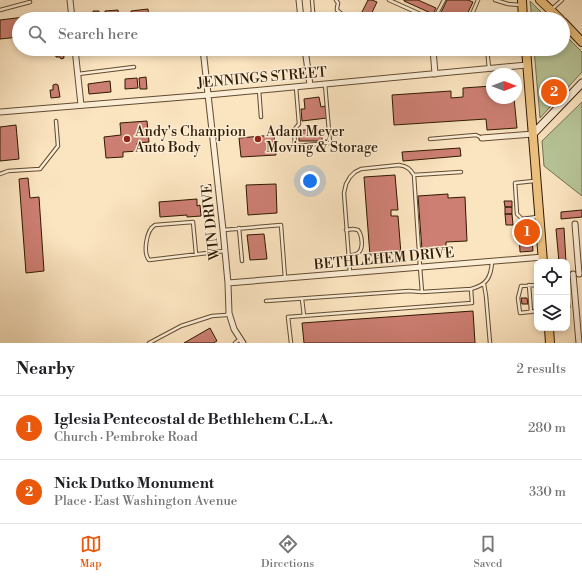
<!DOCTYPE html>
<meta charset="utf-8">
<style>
body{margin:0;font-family:"Libre Bodoni",serif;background:#f2f2f2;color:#202124}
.controls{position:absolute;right:12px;bottom:12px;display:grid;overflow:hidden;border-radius:8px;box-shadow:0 2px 6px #0003}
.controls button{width:36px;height:36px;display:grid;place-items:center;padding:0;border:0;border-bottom:1px solid #e0e0e0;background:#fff;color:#202124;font:20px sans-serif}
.compass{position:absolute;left:486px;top:68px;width:36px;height:36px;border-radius:50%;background:#fff;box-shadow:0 2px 6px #0003;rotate:90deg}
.you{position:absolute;left:310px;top:181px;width:14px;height:14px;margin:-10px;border:3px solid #fff;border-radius:50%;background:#1a73e8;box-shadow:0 0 0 6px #1a73e833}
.badge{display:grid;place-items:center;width:26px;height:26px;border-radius:50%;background:#ea580c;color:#fff;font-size:13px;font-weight:700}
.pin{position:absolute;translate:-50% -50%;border:2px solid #fff;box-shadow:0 1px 4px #0006}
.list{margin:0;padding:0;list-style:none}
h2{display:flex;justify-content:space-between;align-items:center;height:52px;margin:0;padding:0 16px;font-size:17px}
h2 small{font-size:13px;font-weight:400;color:#757577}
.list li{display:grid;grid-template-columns:26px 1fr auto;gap:12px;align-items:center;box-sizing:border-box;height:64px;padding:0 16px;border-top:1px solid #e0e0e0}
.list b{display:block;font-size:15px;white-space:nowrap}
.list p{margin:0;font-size:13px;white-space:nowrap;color:#757577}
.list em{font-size:13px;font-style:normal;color:#757577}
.icon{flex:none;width:22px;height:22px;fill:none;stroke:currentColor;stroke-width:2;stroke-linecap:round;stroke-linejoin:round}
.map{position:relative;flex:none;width:582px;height:343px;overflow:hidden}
.search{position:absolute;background:#fff;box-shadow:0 2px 6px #0003;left:12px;right:12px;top:12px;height:44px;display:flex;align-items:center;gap:10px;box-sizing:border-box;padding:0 14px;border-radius:22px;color:#757577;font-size:15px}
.sheet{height:180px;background:#fff}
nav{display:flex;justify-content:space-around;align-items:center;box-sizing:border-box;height:56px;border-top:1px solid #e0e0e0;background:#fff;font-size:11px;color:#757577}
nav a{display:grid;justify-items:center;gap:2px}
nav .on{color:#ea580c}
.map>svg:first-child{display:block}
.green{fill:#b7c598;stroke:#73704c}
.building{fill:#cd7f73;stroke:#2f1a00}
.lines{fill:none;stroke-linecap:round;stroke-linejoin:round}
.lane-casing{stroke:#624c30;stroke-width:4.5}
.street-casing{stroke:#624c30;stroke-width:7}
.secondary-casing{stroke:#2f1a00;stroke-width:9}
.primary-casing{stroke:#2f1a00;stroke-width:10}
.lane{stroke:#fcedd6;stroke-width:2.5}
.street{stroke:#fcedd6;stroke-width:5}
.secondary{stroke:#fcedd6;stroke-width:7}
.primary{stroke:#eec280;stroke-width:8}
.poi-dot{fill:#8f2418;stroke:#fcedd6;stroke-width:1.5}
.labels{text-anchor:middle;stroke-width:3;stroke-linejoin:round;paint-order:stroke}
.street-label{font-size:14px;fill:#2f1a00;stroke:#fcedd6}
.poi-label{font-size:14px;fill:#2f1a00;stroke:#fcedd6;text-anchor:start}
</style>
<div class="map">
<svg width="582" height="343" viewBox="0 0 582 343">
<rect width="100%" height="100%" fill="#fbe4c0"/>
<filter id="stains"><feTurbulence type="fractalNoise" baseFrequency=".005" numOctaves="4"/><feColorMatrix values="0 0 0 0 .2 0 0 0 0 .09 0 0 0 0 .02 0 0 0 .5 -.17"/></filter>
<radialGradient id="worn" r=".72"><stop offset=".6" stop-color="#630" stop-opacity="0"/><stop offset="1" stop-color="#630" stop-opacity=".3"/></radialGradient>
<!-- green -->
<path class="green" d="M530,1l18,18h-16z
M563,33l19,19v20l-42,46 -6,-69h29z
M582,102v94l-38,-30 -2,-25z"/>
<!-- building -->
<path class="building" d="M368,0h4l5,2 -8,17h-2l-7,-3z
M404,0h14l18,8 -3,6 -29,-13z
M447,0h21l5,2 -8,17h-27z
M148,9l1,8 -17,2 -1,-8z
M118,10l1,9h-14v-8z
M93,11h6v8h-5z
M25,17v2h-6v18l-19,2v-19z
M89,17v2h-11v-1z
M63,49l1,9 -3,1 -1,-2h-4l-1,-7z
M146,77l1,12h-7l-1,-11z
M137,78l1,10 -13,1v-10z
M110,81l1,11 -22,2 -1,-10z
M56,84l2,1 2,12 -9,1 -1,-8h3v-5z
M492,86v12h22l3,30 -30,2 -1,-11 -92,6 -2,-30 59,-4v7l12,-1v-9z
M319,97l2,10 4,-1 2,12 -25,3 -1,-12h4l-1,-10z
M147,121l2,21 -12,1 1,8 -15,1v5l-17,1 -2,-21 17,-2 -1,-12z
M16,125l3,34 -19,2v-34z
M299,130h23v11h-23z
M274,135l2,20 -35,2 -2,-19z
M460,148l1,8 -58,5 -1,-9z
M395,175l3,35h-7v6h7l3,38 -31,2 -6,-79z
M28,178l2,20 9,-1 5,74 -18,2 -7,-94z
M276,184l1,29 -29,2 -2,-30z
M448,194v4l17,-1 2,44 -21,1v7l-24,1 -4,-54z
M197,199v7l3,-1 1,11 -14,1v-2l-27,2 -1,-15z
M504,201h8v6h-7z
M505,207h7v7h-7z
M582,210v7l-21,2v-7z
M505,214h7l1,11h-7z
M564,228l2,34h-7l-3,-33z
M531,229l2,22 -13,1 -1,-22z
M264,234l3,25 -17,1 -3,-25z
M567,283h1l2,25 -3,1z
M521,298h6l1,6h-6z
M473,311l2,32h-171l-2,-20z
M210,328l7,13 -4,2h-29z"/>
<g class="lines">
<defs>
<path id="lane" d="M336,0l2,3 -1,5v2l6,5v4
M389,0l29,13 11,6
M495,0l13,4 12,1
M552,9l10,-9
M0,10l30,-8
M479,16l10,3
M301,18l8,-2 4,-4 -1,-12
M434,19l10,-19
M470,19l8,-19
M487,49l2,19
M78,74l56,-7
M296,87l3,37 -5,6 1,16 35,-3 -5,-59
M259,90l2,27
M430,139l46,-4 6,3
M0,174l8,-3 32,-2 18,-23 -2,-25
M534,181l-19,2 2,31 5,5 15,-2
M239,228l3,33
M223,230l58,-5 4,53
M346,230l7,-1 5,1c4,5 6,19 0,23 -2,2 -7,2 -9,3
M196,254l-3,-32 -38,3c-9,5 -12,28 -6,35l75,-9
M350,273l-6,-80 2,-9 4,-7 5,-5 6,-3 38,-4c8,1 11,4 15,10
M484,284l2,12 4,47
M529,285l2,27
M537,285l-16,1 -3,12 2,15 17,-2
M471,289c16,-4 20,-12 21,-27
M422,292l-2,-25 -6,-92 47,-3
M302,299l2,17
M266,301l143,-10 13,1 49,-3 1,14 -184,14 3,26
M149,343l32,-17 31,-10 14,-1 3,-2
M235,343l5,-4"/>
<path id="street" d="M70,0l2,19
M299,0l2,19
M75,49l6,56
M203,49l20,181 5,53 1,30 5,16 9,14
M305,49l5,36
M433,49l2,25
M0,112l208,-17 319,-30
M482,138l51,-4
M575,224l4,50
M573,274l6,69
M228,283l315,-26"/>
<path id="secondary" d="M533,134l49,-51"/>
<path id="primary" d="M522,0l1,19
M540,0l20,19
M563,22l19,20
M526,49l17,213
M549,328l1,15"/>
</defs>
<!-- lane casing -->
<use href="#lane" class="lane-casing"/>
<!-- street casing -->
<use href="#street" class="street-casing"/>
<!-- secondary casing -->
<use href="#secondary" class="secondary-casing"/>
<!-- primary casing -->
<use href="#primary" class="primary-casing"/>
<!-- lane -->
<use href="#lane" class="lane"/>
<!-- street -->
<use href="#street" class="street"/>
<!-- secondary -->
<use href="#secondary" class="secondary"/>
<!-- primary -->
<use href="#primary" class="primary"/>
</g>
<!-- markers -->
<g class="poi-dot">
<circle cx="127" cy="139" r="4"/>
<circle cx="258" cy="139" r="4"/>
</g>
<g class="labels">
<!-- street labels -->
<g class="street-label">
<text transform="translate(262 77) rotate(-5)" y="5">JENNINGS STREET</text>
<text transform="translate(210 222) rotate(-96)" y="5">WIN DRIVE</text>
<text transform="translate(384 258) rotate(-5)" y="5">BETHLEHEM DRIVE</text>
</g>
<!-- poi labels -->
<g class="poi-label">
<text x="135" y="136">Andy's Champion<tspan x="135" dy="16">Auto Body</tspan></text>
<text x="266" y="136">Adam Meyer<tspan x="266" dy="16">Moving &amp; Storage</tspan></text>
</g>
</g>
<rect width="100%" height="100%" filter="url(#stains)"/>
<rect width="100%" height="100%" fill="url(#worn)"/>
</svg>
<div class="controls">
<button><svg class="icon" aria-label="locate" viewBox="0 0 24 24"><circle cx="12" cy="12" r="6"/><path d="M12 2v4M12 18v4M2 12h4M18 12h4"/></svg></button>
<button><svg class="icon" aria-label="layers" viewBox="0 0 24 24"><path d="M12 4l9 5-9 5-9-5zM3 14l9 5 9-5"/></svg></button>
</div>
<svg class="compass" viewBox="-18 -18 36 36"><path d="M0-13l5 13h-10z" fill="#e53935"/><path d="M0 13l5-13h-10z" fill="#757577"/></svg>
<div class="you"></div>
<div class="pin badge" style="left:527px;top:232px">1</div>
<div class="pin badge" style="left:554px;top:92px">2</div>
<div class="search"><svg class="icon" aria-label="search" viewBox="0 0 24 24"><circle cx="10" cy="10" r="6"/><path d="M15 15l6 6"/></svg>Search here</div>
</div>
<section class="sheet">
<h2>Nearby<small>2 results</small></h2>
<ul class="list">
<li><span class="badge">1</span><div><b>Iglesia Pentecostal de Bethlehem C.L.A.</b><p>Church · Pembroke Road</p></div><em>280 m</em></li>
<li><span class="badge">2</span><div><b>Nick Dutko Monument</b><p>Place · East Washington Avenue</p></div><em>330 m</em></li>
</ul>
</section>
<nav>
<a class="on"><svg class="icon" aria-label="map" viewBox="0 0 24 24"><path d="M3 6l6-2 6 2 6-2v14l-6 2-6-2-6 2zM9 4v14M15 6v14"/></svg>Map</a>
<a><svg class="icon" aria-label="directions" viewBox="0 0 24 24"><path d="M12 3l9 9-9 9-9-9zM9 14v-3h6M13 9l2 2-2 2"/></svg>Directions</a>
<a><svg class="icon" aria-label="saved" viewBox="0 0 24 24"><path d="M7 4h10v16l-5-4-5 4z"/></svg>Saved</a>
</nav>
